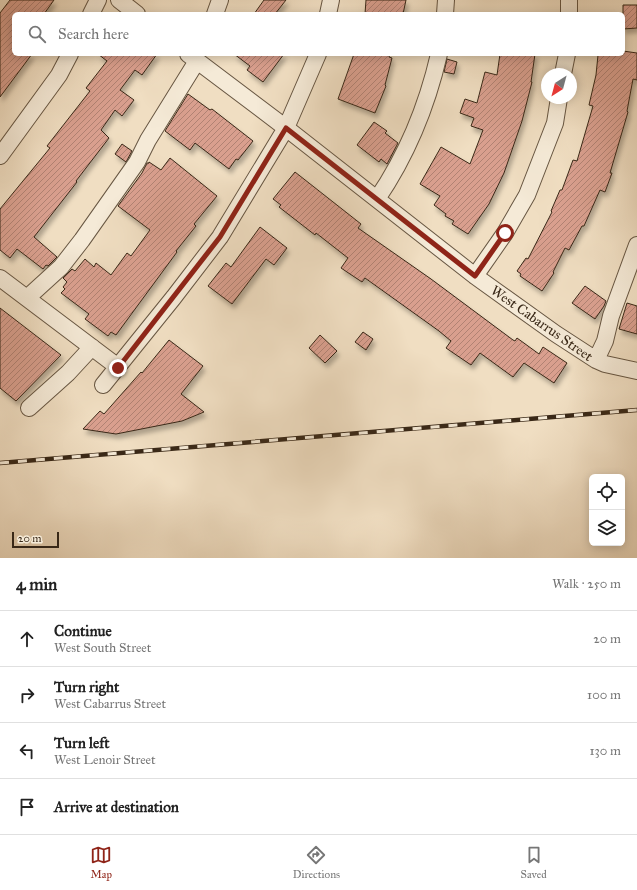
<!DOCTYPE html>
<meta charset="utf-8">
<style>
body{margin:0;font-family:"IM FELL Great Primer",serif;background:#f2f2f2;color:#222}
.controls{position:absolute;right:12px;bottom:12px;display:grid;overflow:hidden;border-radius:6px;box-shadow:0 2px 10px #0003}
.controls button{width:36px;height:36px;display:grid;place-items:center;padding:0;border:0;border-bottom:1px solid #e0e0e0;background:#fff;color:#222;font:20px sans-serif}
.compass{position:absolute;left:541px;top:68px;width:36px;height:36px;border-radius:50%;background:#fff;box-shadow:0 2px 10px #0003;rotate:216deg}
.scale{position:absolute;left:12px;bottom:10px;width:47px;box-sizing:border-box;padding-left:4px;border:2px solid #392817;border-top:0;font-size:11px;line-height:14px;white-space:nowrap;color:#392817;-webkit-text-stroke:3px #f5ead7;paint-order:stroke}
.stop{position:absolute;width:12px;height:12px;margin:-9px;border:3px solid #8f2418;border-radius:50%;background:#fff}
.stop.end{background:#8f2418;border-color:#fff;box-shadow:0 1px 4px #0008}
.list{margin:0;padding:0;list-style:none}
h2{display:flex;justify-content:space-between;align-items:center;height:52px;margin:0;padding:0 16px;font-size:17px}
h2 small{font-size:13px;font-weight:400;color:#767676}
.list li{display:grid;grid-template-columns:26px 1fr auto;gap:12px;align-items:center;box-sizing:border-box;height:56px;padding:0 16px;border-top:1px solid #e0e0e0}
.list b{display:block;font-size:15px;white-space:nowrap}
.list p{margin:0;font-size:13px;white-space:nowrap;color:#767676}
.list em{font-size:13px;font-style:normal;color:#767676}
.icon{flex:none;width:22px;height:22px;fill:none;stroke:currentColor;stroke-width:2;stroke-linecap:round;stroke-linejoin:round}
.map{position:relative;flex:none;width:637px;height:558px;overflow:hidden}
.search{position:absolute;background:#fff;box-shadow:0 2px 10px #0003;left:12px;right:12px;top:12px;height:44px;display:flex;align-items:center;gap:10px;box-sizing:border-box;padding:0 14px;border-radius:6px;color:#767676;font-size:15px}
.sheet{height:276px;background:#fff}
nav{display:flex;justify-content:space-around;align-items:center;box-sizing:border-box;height:56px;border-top:1px solid #e0e0e0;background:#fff;font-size:11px;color:#767676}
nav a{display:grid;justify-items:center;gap:2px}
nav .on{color:#8f2418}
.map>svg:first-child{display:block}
.building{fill:url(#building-hatch);stroke:#392817;filter:url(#shadow)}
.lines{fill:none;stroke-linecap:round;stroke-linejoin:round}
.minor-casing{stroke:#675642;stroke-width:18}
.minor{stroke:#f5ead7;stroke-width:16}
.rail-casing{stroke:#392817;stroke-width:4.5}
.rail{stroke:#f5ead7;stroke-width:3;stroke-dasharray:9;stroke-linecap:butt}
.route{stroke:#8f2418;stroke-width:5}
.labels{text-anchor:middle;stroke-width:4;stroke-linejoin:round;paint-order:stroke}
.street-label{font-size:14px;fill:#392817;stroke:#f5ead7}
</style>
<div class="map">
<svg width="637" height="558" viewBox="0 0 637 558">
<defs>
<pattern id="building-hatch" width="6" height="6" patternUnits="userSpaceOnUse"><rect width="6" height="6" fill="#d99f8e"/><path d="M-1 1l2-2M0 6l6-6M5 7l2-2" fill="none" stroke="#b18273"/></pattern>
<filter id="shadow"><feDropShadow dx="2.5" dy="4.5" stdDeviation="2" flood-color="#0004"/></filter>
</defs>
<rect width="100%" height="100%" fill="#f0dec2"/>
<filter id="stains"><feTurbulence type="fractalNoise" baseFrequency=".005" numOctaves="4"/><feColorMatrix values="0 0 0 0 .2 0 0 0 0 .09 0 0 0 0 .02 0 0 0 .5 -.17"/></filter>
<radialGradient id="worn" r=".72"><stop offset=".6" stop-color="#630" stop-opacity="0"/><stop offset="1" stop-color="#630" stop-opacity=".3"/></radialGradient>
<!-- building -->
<path class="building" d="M10,0h44l-10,14h-30v40h18l-32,43v-84z
M264,0h22l-11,14h-21z
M366,0h40l-3,14h-38z
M623,5h14v23l-14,1z
M623,51l14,2v27l-4,-1 -6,32 1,1 -18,61h2l-7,19 -5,-2 -16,36h-2l-13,24 -4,-2 -12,24 1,1 -12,18 -22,-15 1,-2 -4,-3 9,-13 2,1 24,-47 -1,-1 9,-21h2l11,-30 4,1 16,-55 -4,-1 7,-30 2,-20 25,-1z
M98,54h59l-15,21 -7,-5 -15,20 14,10 -12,16 -7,-6 -14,20 8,8 -33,43 1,1 -43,55 23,20 -9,9 -2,-1 -3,4 -26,-20 -7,9 -10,-8v-41l50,-61 -3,-2 43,-55 -4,-3 21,-27z
M234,54h50l-21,28 -16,-12 3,-4z
M354,54h36l-1,3 3,1 -7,27 1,1 -11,27 -37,-14z
M500,54h35l-4,28h1l-10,39 -18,52 -15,31 -21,30 -16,-10 2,-3 -9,-5 1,-2 -12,-9 6,-9 -20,-12 21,-37 29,17 13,-34 -12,-4 3,-8 -14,-5 5,-14 12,4 8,-31 12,3z
M447,59l10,3 -3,12 -10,-2z
M188,94l22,16 2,-1 41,32 -15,19 -2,-1 -7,10 -34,-26 -5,7 -25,-19z
M374,122l13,9 -2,2 13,10 -11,21 -6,-5 -2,3 -22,-17z
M122,144l10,7 -6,11 -11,-8z
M170,158l47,38 -23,28 2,2 -20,25 1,1 -61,83 -5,-3 -3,4 -23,-17 4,-5 -28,-21 4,-4 -2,-2 4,-5 -4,-4 9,-9 3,2 10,-12 9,8 2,-4 15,12 16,-22 4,3 19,-26 -32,-24 24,-33 5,-10h2v-1l12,8z
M295,172l66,52 -3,4 73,51 82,61 2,1 2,-3 22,16 4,-7 24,16 -13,20 -30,-20 -11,14 -33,-24 -9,12 -25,-17 5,-7 -12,-10 -74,-53 -3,4 -21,-14 7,-10 -32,-25 -1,2 -36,-28 2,-2 -8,-6z
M260,227l27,21 -13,17 -8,-6 -34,45 -24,-18 18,-23 5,4z
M585,286l21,15 -2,5 -9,13 -23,-16z
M627,303l10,3v28l-18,-5z
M0,308l61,47 -45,46 -16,-13z
M363,332l10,7 -7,11 -11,-8z
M320,335l17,16 -12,12 -16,-15z
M169,340l34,26 -22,28 23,18 -22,9 -66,13 -33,-5 17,-18 4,3 37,-42 1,1z"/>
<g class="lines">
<defs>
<path id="minor" d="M119,0l18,14
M91,14l7,-14
M215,14l5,-14
M328,14l3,-14
M445,14l1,-14
M569,14v-14
M188,54l98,74 189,148 81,58 40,26 9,4 32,7
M563,74l4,-20
M0,156l59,-81 11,-21
M377,199c30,-44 50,-93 62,-145
M475,276l30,-43 22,-38 28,-72 4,-25
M0,278l118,89
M27,298l34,-31 21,-27 55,-78 11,-22 49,-79
M596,360l9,-19 6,-25 26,-71
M103,385l71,-88 46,-60 66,-109 32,-74
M29,408l39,-35 24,-26"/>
</defs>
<!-- minor casing -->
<use href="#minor" class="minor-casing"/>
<!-- minor -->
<use href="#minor" class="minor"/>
<defs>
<path id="rail" d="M0,463l637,-53"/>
</defs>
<!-- rail casing -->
<use href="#rail" class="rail-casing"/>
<!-- rail -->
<use href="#rail" class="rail"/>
</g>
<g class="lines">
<!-- route -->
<path class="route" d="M118,368l102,-131 66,-109 189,148 30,-43"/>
</g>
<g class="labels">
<!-- street labels -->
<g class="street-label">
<text transform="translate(542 323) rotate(35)" y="5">West Cabarrus Street</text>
</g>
</g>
<rect width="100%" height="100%" filter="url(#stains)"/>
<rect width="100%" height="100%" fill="url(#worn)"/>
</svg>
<div class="controls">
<button><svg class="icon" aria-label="locate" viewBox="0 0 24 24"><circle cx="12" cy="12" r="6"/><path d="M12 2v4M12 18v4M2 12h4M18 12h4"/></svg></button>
<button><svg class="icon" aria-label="layers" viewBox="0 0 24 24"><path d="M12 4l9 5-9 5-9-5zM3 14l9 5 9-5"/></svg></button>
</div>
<svg class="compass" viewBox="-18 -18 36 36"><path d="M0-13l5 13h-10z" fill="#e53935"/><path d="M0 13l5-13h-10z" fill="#767676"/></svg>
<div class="scale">20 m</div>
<div class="stop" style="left:505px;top:233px"></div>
<div class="stop end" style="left:118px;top:368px"></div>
<div class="search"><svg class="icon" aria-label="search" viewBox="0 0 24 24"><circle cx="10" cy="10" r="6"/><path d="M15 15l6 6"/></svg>Search here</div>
</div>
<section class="sheet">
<h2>4 min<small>Walk · 250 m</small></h2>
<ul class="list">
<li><svg class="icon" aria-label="ahead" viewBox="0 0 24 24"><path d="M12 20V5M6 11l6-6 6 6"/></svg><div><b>Continue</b><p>West South Street</p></div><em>20 m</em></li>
<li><svg class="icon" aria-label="right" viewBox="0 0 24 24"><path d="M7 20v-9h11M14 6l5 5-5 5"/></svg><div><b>Turn right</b><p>West Cabarrus Street</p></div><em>100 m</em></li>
<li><svg class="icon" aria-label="left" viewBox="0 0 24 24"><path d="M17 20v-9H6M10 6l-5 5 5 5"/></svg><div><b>Turn left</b><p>West Lenoir Street</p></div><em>130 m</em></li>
<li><svg class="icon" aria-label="arrive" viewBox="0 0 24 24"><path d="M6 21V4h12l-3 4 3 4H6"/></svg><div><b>Arrive at destination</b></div></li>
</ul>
</section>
<nav>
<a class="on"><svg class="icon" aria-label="map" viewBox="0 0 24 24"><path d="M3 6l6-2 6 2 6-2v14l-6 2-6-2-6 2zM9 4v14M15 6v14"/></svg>Map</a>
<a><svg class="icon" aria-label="directions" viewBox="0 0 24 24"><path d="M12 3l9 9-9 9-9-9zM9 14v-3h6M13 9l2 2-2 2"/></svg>Directions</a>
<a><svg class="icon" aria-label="saved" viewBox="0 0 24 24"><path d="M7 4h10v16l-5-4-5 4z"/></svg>Saved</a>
</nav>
